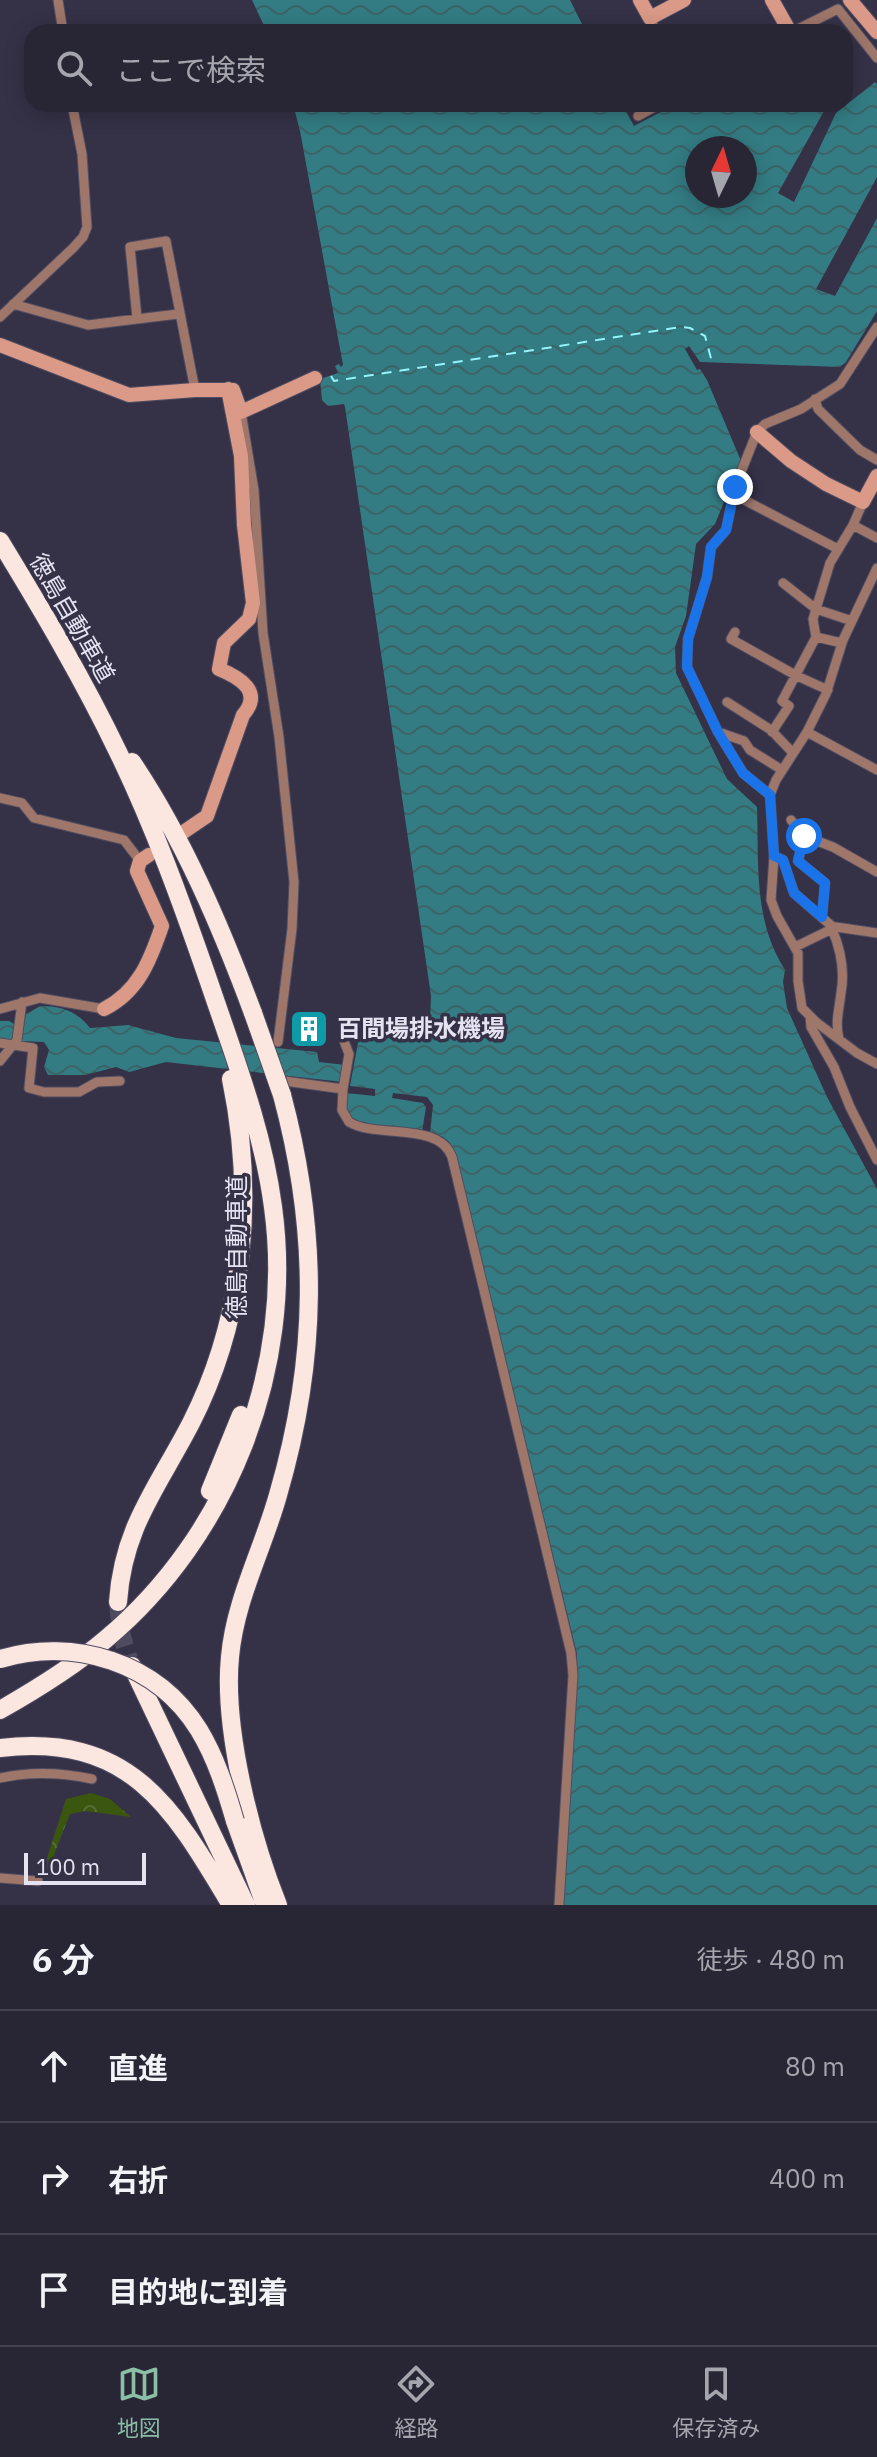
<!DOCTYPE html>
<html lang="ja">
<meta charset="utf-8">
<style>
body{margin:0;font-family:"IBM Plex Sans","Noto Sans JP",sans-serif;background:#343141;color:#f1f3f6}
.compass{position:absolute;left:685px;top:136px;width:72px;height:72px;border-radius:50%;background:#282535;box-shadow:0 4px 20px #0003;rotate:5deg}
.scale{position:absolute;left:24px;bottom:20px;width:122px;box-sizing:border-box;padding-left:8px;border:4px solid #e5e3f1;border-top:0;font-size:22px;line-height:28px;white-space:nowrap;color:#e5e3f1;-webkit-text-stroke:6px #353147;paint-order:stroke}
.stop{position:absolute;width:24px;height:24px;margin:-18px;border:6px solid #1a73e8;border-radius:50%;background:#fff}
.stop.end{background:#1a73e8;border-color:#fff;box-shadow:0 2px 8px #0008}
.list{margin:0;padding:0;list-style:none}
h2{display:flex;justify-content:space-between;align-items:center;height:104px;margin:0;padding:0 32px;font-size:34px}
h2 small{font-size:26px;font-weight:400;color:#a5a5ad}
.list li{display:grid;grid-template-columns:52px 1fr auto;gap:24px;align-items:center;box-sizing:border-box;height:112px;padding:0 32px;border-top:2px solid #444250}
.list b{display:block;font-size:30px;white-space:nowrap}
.list em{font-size:26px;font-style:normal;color:#a5a5ad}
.icon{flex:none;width:44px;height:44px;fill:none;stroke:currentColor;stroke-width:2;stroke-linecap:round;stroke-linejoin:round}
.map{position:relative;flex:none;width:877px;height:1905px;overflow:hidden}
.search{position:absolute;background:#282535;box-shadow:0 4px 20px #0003;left:24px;right:24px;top:24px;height:88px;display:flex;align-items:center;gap:20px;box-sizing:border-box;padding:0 28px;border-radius:24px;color:#a5a5ad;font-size:30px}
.sheet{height:440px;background:#282535}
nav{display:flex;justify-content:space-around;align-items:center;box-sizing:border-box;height:112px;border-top:2px solid #444250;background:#282535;font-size:22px;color:#a5a5ad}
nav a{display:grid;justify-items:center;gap:4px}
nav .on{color:#8abfa5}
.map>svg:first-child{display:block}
.forest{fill:url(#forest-crowns)}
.water{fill:url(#water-waves);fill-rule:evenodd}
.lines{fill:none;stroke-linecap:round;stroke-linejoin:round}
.ferry{stroke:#95f4fd;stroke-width:2;stroke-dasharray:10 8;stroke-linecap:butt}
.highway-tunnel{stroke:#4f4c60;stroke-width:18;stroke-dasharray:18 9;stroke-linecap:butt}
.street-casing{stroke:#514d62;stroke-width:11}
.secondary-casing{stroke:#514d62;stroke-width:16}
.highway-casing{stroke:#514d62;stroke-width:20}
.street{stroke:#9e766a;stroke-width:9}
.secondary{stroke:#da9a87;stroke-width:14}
.highway{stroke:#fbe6e0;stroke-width:18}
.highway-bridge-casing{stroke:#514d62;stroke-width:20;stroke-linecap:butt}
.highway-bridge{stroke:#fbe6e0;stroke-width:18}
.route{stroke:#1a73e8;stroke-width:10}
.labels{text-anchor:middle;stroke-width:7;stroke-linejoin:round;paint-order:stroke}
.street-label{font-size:24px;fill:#e5e3f1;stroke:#353147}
.poi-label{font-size:24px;font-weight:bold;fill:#e5e3f1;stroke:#353147;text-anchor:start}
</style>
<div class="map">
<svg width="877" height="1905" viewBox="0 0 877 1905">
<defs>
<pattern id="forest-crowns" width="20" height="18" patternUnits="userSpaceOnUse" patternTransform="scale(2)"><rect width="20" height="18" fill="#3b560f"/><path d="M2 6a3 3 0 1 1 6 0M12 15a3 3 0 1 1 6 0" fill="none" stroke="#576e32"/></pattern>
<pattern id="water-waves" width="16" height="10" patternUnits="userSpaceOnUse" patternTransform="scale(2)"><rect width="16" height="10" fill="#337c83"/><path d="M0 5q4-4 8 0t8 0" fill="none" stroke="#3b6368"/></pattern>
</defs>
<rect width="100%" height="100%" fill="#353147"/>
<!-- forest -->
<path class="forest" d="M91,1793l19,6 21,18 -46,-6 -15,3 -22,56h-5l23,-71z"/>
<!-- water -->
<path class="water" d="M252,0h318l16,32h-319z
M875,82l2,2v93l-61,112 19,7 42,-78v93l-31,51 -6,5 -140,-5 -11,-16 -4,3 12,21 3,-1 7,11 34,81 -26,63 -19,20 -10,72 -11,31 1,26 51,106 30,28c2,58 -4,112 28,163l-2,12 4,26 40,89 50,92v716h-314l14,-251 -121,-497c-4,-15 -11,-22 -26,-24l3,-28 -6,-8 -34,-4 -1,5 31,5 3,4 -4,25 -69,-10 -7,-13v-16l29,3v-7l-25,-3 9,-49c23,-16 50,14 71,-15l1,-26 -86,-589 -1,-3 -16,2 -6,-6 -2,-21 18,-6 -3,-7 4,-2 2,3 2,-2 -43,-234 -7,-27h329l12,22 42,-22h152l-50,89 16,9 42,-89zM697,148h48v48h-48z
M40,1006c21,0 37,5 50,22l38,-3 48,13 141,14 2,10 26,3 -2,17 -177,-20 -37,10 -13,-5 -31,8h-37l-4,-8 5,-17 -5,-8 -44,-2v-19h9l14,8 3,-15z"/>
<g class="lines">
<!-- ferry -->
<path class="ferry" d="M331,376l3,5 347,-54 9,1 15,8 7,26"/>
<!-- highway-tunnel -->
<path class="highway-tunnel" d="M118,1602l3,31 8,26"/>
<defs>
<path id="street" d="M58,0l5,32
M650,18l6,14
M792,32l46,-23 39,49
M638,116l22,-12
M13,304l75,21 90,-11
M0,317l73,-69 10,-11 4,-10 -5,-73 -10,-50
M137,318l-7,-71 36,-6 29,149
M877,327l-37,57 -39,25 -36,15 -8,8 -22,55 -9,43 -15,17 -4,30 -19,62 -1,28 31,65 25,41 27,22 6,-15 31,-48 19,-38 17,-54 34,-72
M815,399l3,10 42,41 17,10
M241,412l13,78 9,143 16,104 15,145 -2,47 -14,113
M733,494l105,55
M853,525l24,13
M783,583l33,26 36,12
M735,632l-4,7 66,37 31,14
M816,637l26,6
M727,702l44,28 22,23
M718,732l26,9 6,9 32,20
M772,732l17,-26 -7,-5 34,-64 -3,-18 17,-56 23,-38 10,-23
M807,732l70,38
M770,795l4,61 -3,44 6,16 21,37v28l4,27 14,14 41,31 20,11
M0,798l22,5 12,15 90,22 16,21
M791,820l13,16 29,11 44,25
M804,836l-6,25 27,22 -3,34
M774,856l9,4 11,33 40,35
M832,929c9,21 13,42 9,64 -2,17 -6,29 -2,46
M795,947l41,-20 41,6
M0,1009l40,-11 64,11
M810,1016l1,11 23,40 16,40 27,53
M0,1043l33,5 -4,40 15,4h35l18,-10 23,-1
M0,1061l17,-21 5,-38
M277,1080l66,9 -1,21 7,12c28,17 90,-1 103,35l119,496 2,22 -14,230
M343,1089l6,-35 -5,-13
M0,1778c31,-7 60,-6 92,1
M0,1878l38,3"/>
<path id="secondary" d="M640,0l10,18 34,-18
M772,0l18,32
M850,0l27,32
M0,345l129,50 66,-5h38l8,22 74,-34
M757,432l34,29 35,23 37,18 14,-26
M182,833l25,-17 36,-101c20,-23 -2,-37 -24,-46l5,-26 25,-24 4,-16 -9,-78 -3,-69 -13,-67
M104,1009c34,-17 46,-48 58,-83l-25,-55 3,-10 9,-6"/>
<path id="highway" d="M0,541c42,69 83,138 118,211 36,74 64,152 91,230 25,74 54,148 64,225 22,160 -44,329 -167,432 -33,28 -69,50 -106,71
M132,762c51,76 89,165 121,251
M210,1491l31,-76
M118,1602c5,-75 40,-115 73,-179 54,-106 64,-228 40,-344
M132,1666l114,239
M0,1748c130,-15 172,58 231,157
M235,1821l30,84
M278,1905c-27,-67 -55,-176 -48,-248 5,-57 33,-108 48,-162 40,-137 41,-262 4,-400"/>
</defs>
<!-- street casing -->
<use href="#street" class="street-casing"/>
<!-- secondary casing -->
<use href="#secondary" class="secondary-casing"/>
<!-- highway casing -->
<use href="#highway" class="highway-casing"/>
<!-- street -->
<use href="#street" class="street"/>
<!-- secondary -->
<use href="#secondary" class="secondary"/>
<!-- highway -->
<use href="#highway" class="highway"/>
<defs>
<path id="highway-bridge" d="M253,1013l29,82
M0,1659c74,-22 157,3 199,71 17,28 27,60 36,91"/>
</defs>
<!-- highway-bridge casing -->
<use href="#highway-bridge" class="highway-bridge-casing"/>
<!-- highway-bridge -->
<use href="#highway-bridge" class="highway-bridge"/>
</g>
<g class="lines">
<!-- route -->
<path class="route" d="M735,487l-9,43 -15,17 -4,30 -19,62 -1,28 31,65 25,41 27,22 4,61 9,4 11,33 28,24 3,-34 -27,-22 6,-25"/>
</g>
<!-- icons -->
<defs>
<symbol id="building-square" viewBox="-11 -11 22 22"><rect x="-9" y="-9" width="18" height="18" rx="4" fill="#0f9aa8" stroke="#353147"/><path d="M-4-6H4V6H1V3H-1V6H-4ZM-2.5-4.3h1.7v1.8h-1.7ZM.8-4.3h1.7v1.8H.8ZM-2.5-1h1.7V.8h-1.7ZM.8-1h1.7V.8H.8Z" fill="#fff"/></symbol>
</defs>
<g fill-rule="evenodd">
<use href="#building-square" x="287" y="1007" width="44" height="44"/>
</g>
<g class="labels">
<!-- street labels -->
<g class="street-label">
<text transform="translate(72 618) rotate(60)" y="8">徳島自動車道</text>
<text transform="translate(237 1247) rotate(-90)" y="8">徳島自動車道</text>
</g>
<!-- poi labels -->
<g class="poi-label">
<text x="337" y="1037">百間場排水機場</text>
</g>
</g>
</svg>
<svg class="compass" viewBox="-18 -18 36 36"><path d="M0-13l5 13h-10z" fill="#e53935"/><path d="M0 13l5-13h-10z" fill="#a5a5ad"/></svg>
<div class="scale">100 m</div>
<div class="stop" style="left:804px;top:836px"></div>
<div class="stop end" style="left:735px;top:487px"></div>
<div class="search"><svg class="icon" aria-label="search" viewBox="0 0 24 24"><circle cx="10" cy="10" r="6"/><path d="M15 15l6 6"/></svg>ここで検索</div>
</div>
<section class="sheet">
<h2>6 分<small>徒歩 · 480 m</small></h2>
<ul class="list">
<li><svg class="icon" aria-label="ahead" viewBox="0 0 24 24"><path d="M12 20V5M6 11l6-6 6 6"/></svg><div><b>直進</b></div><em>80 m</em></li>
<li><svg class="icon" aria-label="right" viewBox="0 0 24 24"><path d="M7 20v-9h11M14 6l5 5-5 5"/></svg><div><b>右折</b></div><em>400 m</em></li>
<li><svg class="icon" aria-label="arrive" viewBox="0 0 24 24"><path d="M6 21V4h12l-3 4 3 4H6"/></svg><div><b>目的地に到着</b></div></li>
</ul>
</section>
<nav>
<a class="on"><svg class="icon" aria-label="map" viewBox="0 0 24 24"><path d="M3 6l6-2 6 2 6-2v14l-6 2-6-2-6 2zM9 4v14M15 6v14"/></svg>地図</a>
<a><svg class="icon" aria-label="directions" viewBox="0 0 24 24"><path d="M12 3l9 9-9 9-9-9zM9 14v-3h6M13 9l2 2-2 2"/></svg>経路</a>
<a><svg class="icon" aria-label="saved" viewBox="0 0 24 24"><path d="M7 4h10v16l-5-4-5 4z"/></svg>保存済み</a>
</nav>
